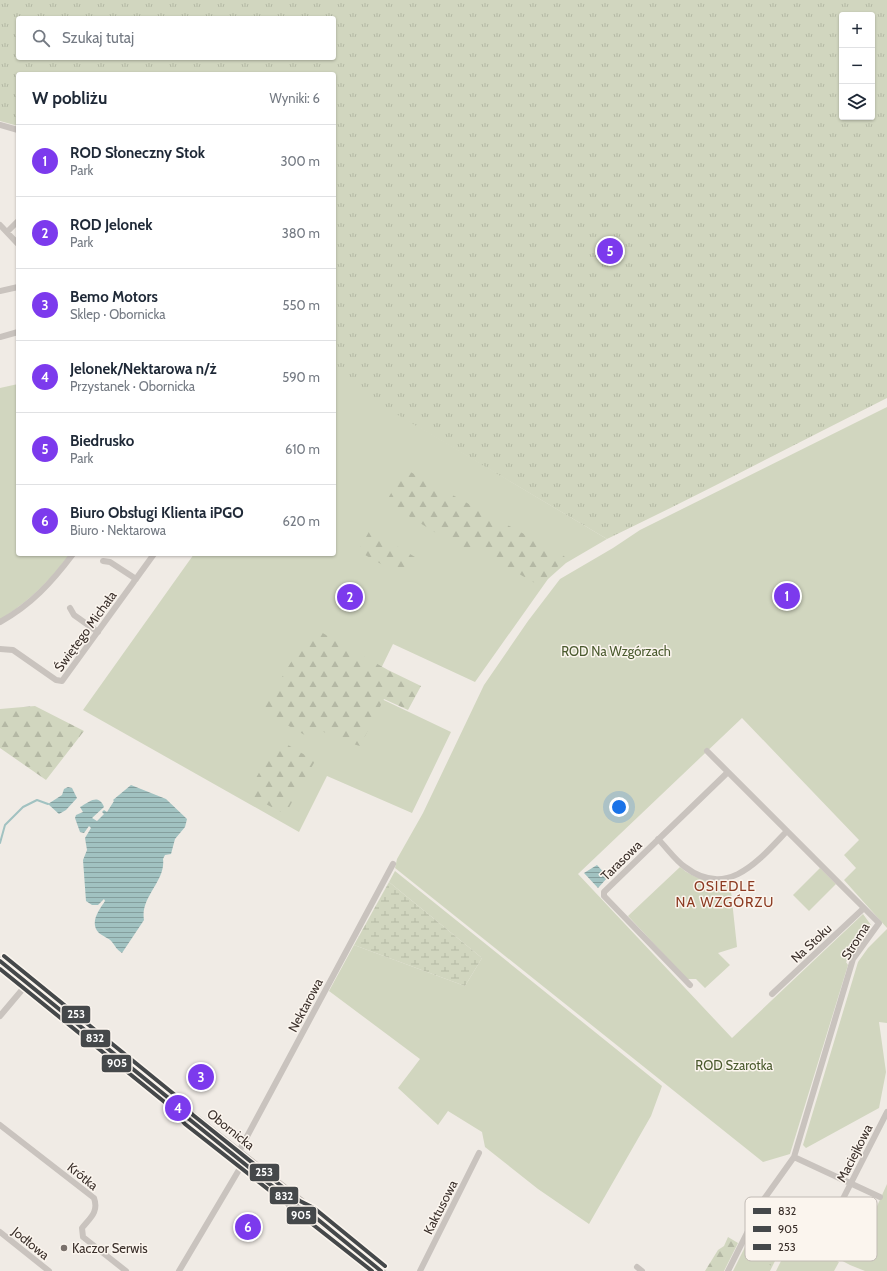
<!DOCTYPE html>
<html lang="pl">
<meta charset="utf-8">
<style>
body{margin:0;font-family:Cabin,sans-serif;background:#f6f6f7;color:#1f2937}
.controls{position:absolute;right:12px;top:12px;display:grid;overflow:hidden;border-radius:4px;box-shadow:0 1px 3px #0004}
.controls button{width:36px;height:36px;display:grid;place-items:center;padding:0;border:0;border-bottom:1px solid #e0e1e3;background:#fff;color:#1f2937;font:20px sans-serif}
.you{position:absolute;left:619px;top:807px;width:14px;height:14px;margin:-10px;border:3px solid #fff;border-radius:50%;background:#1a73e8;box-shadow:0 0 0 6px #1a73e833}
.badge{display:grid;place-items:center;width:26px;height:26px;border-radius:50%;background:#7c3aed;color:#fff;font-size:13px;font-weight:700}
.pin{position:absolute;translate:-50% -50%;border:2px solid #fff;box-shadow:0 1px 4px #0006}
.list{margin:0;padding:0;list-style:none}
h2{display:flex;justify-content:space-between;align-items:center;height:52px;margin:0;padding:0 16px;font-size:17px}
h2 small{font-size:13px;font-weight:400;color:#747a83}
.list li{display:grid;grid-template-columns:26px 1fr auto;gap:12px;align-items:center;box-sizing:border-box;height:72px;padding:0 16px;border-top:1px solid #e0e1e3}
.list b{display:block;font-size:15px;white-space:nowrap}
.list p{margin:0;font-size:13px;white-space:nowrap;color:#747a83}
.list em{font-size:13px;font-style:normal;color:#747a83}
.icon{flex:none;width:22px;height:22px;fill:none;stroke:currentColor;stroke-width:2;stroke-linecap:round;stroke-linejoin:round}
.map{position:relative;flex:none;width:887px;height:1271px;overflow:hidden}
.search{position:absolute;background:#fff;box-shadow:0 1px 3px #0004;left:16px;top:16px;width:320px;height:44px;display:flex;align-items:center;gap:10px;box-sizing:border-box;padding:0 14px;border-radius:4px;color:#747a83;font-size:15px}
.panel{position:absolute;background:#fff;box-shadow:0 1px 3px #0004;left:16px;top:72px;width:320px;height:484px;border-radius:4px}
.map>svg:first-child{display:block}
.green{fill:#d1d6bf}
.forest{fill:url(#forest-firs)}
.wetland{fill:url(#wetland-marsh)}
.park{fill:url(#park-tufts);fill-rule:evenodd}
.water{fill:url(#water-rules)}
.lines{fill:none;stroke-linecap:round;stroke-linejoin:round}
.stream{stroke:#a1c2c1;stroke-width:2}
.minor{stroke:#c9c3be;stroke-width:6}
.secondary{stroke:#bab3ae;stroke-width:9}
.bus-1-casing{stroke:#fbf5ee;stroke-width:7}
.bus-2-casing{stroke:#fbf5ee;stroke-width:7}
.bus-3-casing{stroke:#fbf5ee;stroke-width:7}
.bus-1{stroke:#45484a;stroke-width:4}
.bus-2{stroke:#45484a;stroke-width:4}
.bus-3{stroke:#45484a;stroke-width:4}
.poi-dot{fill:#7a716c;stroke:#fbf5ee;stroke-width:1.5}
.labels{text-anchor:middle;stroke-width:3;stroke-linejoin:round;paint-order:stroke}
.street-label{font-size:13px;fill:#3b302b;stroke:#fbf5ee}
.park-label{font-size:13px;fill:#4a5a2e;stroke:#fbf5ee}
.poi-label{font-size:13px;fill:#3b302b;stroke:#fbf5ee;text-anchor:start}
.neighbourhood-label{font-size:14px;letter-spacing:1px;fill:#8c3b22;stroke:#fbf5ee}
.key{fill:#fbf5ee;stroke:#c1bab4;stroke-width:1}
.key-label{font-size:11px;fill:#3b302b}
.line-badge{stroke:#fbf5ee;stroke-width:1.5}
.badge-label{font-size:11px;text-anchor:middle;font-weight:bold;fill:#fff}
</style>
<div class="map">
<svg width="887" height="1271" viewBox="0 0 887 1271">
<defs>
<pattern id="forest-firs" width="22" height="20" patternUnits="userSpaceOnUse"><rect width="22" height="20" fill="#d1d6bf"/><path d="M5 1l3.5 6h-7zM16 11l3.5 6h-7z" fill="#b4b8a4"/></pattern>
<pattern id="wetland-marsh" width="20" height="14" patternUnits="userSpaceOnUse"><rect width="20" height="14" fill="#d1d6bf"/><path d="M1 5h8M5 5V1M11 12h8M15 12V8" fill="none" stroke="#b4b8a4"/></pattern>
<pattern id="park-tufts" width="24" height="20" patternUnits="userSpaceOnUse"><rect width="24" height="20" fill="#d1d6bf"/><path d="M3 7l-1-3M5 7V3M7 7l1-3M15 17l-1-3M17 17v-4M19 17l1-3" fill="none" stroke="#b4b8a4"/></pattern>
<pattern id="water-rules" width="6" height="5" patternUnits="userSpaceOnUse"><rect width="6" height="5" fill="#a1c2c1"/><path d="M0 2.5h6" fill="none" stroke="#849e9d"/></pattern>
</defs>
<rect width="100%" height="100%" fill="#f0ebe5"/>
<!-- green -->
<path class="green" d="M334,376l273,163 -41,24 -18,16 -73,103 -82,-38 -24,49 82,39 -39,81 -85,-37 -28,56 -216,-122 111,-156h140z
M18,384v170h52c-22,29 -40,46 -70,66v-232z
M887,407v521l-43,-48 12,-12 -12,-13 15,-15 -117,-122 -164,156 154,164 131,-124 8,11 -19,30 -6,7 2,3 -58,189 -27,8 -368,-294 2,-9 26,-46 61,-128 44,-64 32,-42 53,-31 27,-18z
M680,867c15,13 31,15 50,15l7,65 -19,6 12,12 -25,23 -9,-9h-9l-59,-63z
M820,868l16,16 -27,27 -16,-16z
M395,871l267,215 -11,30 -62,108 -51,-35 -53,-42 -3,-15 -34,-21 -10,14 -40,-37 22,-29 -91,-68 25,-46 111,41 17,-28 -93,-76z
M887,929v94l-8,-1 7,50 -7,36 -73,40 -3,-3 55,-183 10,-14z
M887,1184v87h-22l-15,-6 -61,-32 -19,38h-37l15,-30 8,-20 6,-4 60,30 9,-17 29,14z
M792,1239l47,23 -5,9h-58z"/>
<!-- forest -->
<path class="forest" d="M405,469l159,87 3,4 -14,10 -13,16 -66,-38 -4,6 -84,-52z
M370,530l45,27 -11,20 -46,-26z
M312,627l76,43 33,16 -13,24 -24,-11 -24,47 -21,-6 -19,-10 -10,8 -37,-21 -10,-8z
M35,706l49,25 -38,49 -46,-32v-39z
M278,739l37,22 -28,50 -6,1 -34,-18z
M728,1237l10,6 -14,28h-19l13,-21 6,-4z"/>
<!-- wetland -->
<path class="wetland" d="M389,882l93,76 -17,28 -111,-41z"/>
<!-- park -->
<path class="park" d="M0,0h887v398c-94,47 -186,96 -280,141l-273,-162v-303h-316v52l-18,-5zM842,15h30v102h-30zM18,18h316v40h-316z
M762,1248l14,7 -6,11 -14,-8z"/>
<!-- water -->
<path class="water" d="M131,785l35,14 21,20 -2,8 -10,12 -4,15 -6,1 -2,4c3,22 -23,38 -19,61l-22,33c-6,-4 -6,-6 -10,-11 -3,-4 -10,-6 -13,-9 -10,-10 0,-23 6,-32l-1,-2 -6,6h-6l-6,-4 -3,-41 4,-10 -2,-12 6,-10 -2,-2 -5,7 -4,-1 -5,-14 1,-3 7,-3 -3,-5 2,-1c8,-5 17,-12 22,1l-12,11 5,3 7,-7 -2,-2 2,-2 3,2 7,-11 -1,-1z
M68,787l4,1 5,10 -11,12 -7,4 -11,-10 14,-9 2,-6z
M597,865l11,12 -10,11 -14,-15z"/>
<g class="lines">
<!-- stream -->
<path class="stream" d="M0,843l5,-18 18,-18 14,-7 11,4"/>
<!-- minor -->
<path class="minor" d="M0,125l18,5
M0,225l18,19
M7,232l11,-11
M0,291l18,-4
M0,337l18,-5
M103,561l7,1 26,17
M70,608l4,7 24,17
M0,622c31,-17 52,-40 73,-68
M0,649l13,1 43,30 6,1 92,-127
M707,751l172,172 -26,36 -59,198 -30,42 -36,72
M658,839c9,9 17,21 27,28 43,33 75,-8 102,-36
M690,985l-86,-89v-4l124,-120
M772,994l92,-86
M0,1016l27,-32
M0,1125l94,73c5,14 -4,20 -12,30l1,9 43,34
M236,1157l157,-293
M794,1157l86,40
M757,1212l59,29 6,-1 65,-128
M0,1232l49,39
M637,1267l5,4
M179,1271l67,-113
M420,1271l59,-118"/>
<!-- secondary -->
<path class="secondary" d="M0,961l171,139 14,10 116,92 9,11 71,58"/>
<defs>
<path id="bus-1" d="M0,961l171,139 18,19 108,87 13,7 71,58"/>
<path id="bus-2" d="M0,969l167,135 18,20 187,147"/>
<path id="bus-3" d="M4,956l171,139 18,20 107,86 14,7 71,58"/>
</defs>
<!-- bus-1 casing -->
<use href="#bus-1" class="bus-1-casing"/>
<!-- bus-2 casing -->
<use href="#bus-2" class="bus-2-casing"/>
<!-- bus-3 casing -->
<use href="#bus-3" class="bus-3-casing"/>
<!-- bus-1 -->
<use href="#bus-1" class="bus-1"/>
<!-- bus-2 -->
<use href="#bus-2" class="bus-2"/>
<!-- bus-3 -->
<use href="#bus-3" class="bus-3"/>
</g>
<!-- markers -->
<circle class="poi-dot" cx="64" cy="1248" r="4"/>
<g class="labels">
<!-- street labels -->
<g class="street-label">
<text transform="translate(85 631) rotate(-54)" y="5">Świętego Michała</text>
<text transform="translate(621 860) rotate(-44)" y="5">Tarasowa</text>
<text transform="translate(855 941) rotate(-58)" y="5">Stroma</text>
<text transform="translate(811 943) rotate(-43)" y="5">Na Stoku</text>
<text transform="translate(305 1005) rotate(-62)" y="5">Nektarowa</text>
<text transform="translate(231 1129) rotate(39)" y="5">Obornicka</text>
<text transform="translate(854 1153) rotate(-63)" y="5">Maciejkowa</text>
<text transform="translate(83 1176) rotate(39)" y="5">Krótka</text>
<text transform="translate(440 1207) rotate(-63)" y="5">Kaktusowa</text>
<text transform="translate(31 1243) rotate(39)" y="5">Jodłowa</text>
</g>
<!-- park labels -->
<g class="park-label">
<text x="616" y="656">ROD Na Wzgórzach</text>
<text x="734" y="1070">ROD Szarotka</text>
</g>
<!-- poi labels -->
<g class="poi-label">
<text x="72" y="1253">Kaczor Serwis</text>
</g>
<!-- neighbourhood labels -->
<g class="neighbourhood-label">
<text x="725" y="891">OSIEDLE<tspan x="725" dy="16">NA WZGÓRZU</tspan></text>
</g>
</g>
<!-- legend -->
<rect x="745" y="1197" width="132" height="64" rx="6" class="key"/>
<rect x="753" y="1208" width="18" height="6" fill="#45484a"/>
<rect x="753" y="1226" width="18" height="6" fill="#45484a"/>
<rect x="753" y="1244" width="18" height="6" fill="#45484a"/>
<g class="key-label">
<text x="778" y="1215">832</text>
<text x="778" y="1233">905</text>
<text x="778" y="1251">253</text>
</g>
<g class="line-badge">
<rect x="61" y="1005" width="30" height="19" rx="4" fill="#45484a"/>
<rect x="80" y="1029" width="31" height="19" rx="4" fill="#45484a"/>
<rect x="101" y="1054" width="31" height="19" rx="4" fill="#45484a"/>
<rect x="249" y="1163" width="31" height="19" rx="4" fill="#45484a"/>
<rect x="269" y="1186" width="30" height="19" rx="4" fill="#45484a"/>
<rect x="286" y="1206" width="31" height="19" rx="4" fill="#45484a"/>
</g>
<g class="badge-label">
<text x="76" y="1018">253</text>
<text x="95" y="1042">832</text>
<text x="117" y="1067">905</text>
<text x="264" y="1176">253</text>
<text x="284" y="1200">832</text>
<text x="301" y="1219">905</text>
</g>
</svg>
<div class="controls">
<button>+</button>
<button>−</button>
<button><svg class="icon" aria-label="layers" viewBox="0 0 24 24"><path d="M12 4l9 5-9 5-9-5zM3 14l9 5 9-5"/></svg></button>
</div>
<div class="you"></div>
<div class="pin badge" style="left:787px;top:596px">1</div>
<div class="pin badge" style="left:350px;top:597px">2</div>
<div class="pin badge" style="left:201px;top:1077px">3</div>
<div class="pin badge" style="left:178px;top:1108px">4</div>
<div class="pin badge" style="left:610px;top:251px">5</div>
<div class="pin badge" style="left:248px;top:1227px">6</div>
<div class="search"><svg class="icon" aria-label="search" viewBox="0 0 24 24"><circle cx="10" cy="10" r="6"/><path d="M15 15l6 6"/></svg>Szukaj tutaj</div>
<section class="panel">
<h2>W pobliżu<small>Wyniki: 6</small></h2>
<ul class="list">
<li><span class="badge">1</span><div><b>ROD Słoneczny Stok</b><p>Park</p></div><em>300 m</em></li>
<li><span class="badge">2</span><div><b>ROD Jelonek</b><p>Park</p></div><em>380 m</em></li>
<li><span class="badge">3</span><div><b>Bemo Motors</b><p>Sklep · Obornicka</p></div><em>550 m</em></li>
<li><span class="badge">4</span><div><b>Jelonek/Nektarowa n/ż</b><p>Przystanek · Obornicka</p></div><em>590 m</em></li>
<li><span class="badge">5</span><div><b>Biedrusko</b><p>Park</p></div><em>610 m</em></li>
<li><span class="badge">6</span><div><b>Biuro Obsługi Klienta iPGO</b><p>Biuro · Nektarowa</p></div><em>620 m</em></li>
</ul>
</section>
</div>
